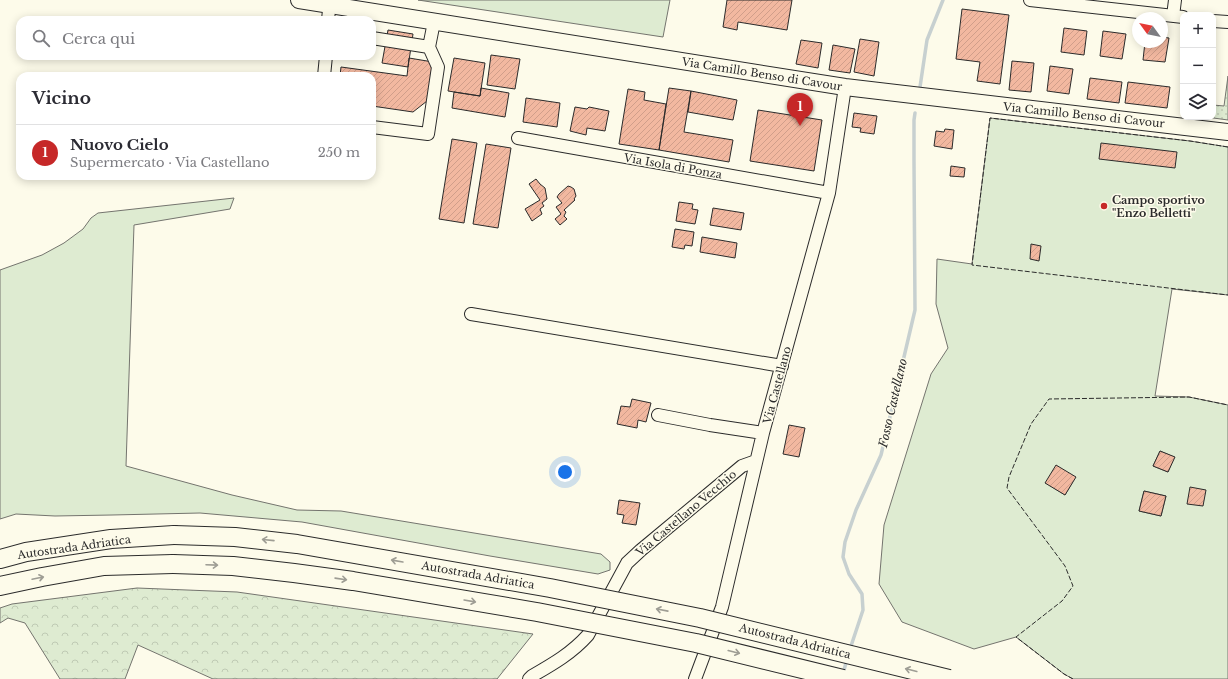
<!DOCTYPE html>
<html lang="it">
<meta charset="utf-8">
<style>
body{margin:0;font-family:"Libre Baskerville",serif;background:#f7f7f7;color:#2b2b33}
.controls{position:absolute;right:12px;top:12px;display:grid;overflow:hidden;border-radius:8px;box-shadow:0 2px 10px #0003}
.controls button{width:36px;height:36px;display:grid;place-items:center;padding:0;border:0;border-bottom:1px solid #e1e1e2;background:#fff;color:#2b2b33;font:20px sans-serif}
.compass{position:absolute;left:1132px;top:12px;width:36px;height:36px;border-radius:50%;background:#fff;box-shadow:0 2px 10px #0003;rotate:303deg}
.you{position:absolute;left:565px;top:472px;width:14px;height:14px;margin:-10px;border:3px solid #fff;border-radius:50%;background:#1a73e8;box-shadow:0 0 0 6px #1a73e833}
.badge{display:grid;place-items:center;width:26px;height:26px;border-radius:50%;background:#c62828;color:#fff;font-size:13px;font-weight:700}
.pin{position:absolute;translate:-50% -33px;filter:drop-shadow(0 1px 2px #0008)}
.pin::after{content:'';position:absolute;top:21px;width:14px;height:12px;background:inherit;clip-path:polygon(0 0,100% 0,50% 100%)}
.list{margin:0;padding:0;list-style:none}
h2{display:flex;justify-content:space-between;align-items:center;height:52px;margin:0;padding:0 16px;font-size:17px}
h2 small{font-size:13px;font-weight:400;color:#7c7c81}
.list li{display:grid;grid-template-columns:26px 1fr auto;gap:12px;align-items:center;box-sizing:border-box;height:56px;padding:0 16px;border-top:1px solid #e1e1e2}
.list b{display:block;font-size:15px;white-space:nowrap}
.list p{margin:0;font-size:13px;white-space:nowrap;color:#7c7c81}
.list em{font-size:13px;font-style:normal;color:#7c7c81}
.icon{flex:none;width:22px;height:22px;fill:none;stroke:currentColor;stroke-width:2;stroke-linecap:round;stroke-linejoin:round}
.map{position:relative;flex:none;width:1228px;height:679px;overflow:hidden}
.search{position:absolute;background:#fff;box-shadow:0 2px 10px #0003;left:16px;top:16px;width:360px;height:44px;display:flex;align-items:center;gap:10px;box-sizing:border-box;padding:0 14px;border-radius:12px;color:#7c7c81;font-size:15px}
.panel{position:absolute;background:#fff;box-shadow:0 2px 10px #0003;left:16px;top:72px;width:360px;height:108px;border-radius:12px}
.map>svg:first-child{display:block}
.green{fill:#deebd1;stroke:#74746e;fill-rule:evenodd}
.forest{fill:url(#forest-crowns);stroke:#74746e}
.park{fill:url(#park-dots);stroke:#74746e}
.lines{fill:none;stroke-linecap:round;stroke-linejoin:round}
.stream{stroke:#c7d0d0;stroke-width:3.5}
.building{fill:url(#building-hatch);stroke:#2b2b2b}
.minor-casing{stroke:#2b2b2b;stroke-width:14}
.major-casing{stroke:#2b2b2b;stroke-width:18}
.highway-casing{stroke:#2b2b2b;stroke-width:20}
.minor{stroke:#fdfbea;stroke-width:12}
.major{stroke:#fdfbea;stroke-width:16}
.highway{stroke:#fdfbea;stroke-width:18}
.highway-bridge-casing{stroke:#2b2b2b;stroke-width:20;stroke-linecap:butt}
.highway-bridge{stroke:#fdfbea;stroke-width:18}
.fence{stroke:#2b2b2b;stroke-width:1;stroke-dasharray:5 2;stroke-linecap:butt}
.oneway{stroke:#9e9d94}
.poi-dot{fill:#c62828;stroke:#fdfbea;stroke-width:1.5}
.labels{text-anchor:middle;stroke-width:3;stroke-linejoin:round;paint-order:stroke}
.street-label{font-size:11px;fill:#2b2b2b;stroke:#fdfbea}
.poi-label{font-size:11px;font-weight:bold;fill:#2b2b2b;stroke:#fdfbea;text-anchor:start}
.water-label{font-size:12px;font-style:italic;fill:#2b2b2b;stroke:#fdfbea}
</style>
<div class="map">
<svg width="1228" height="679" viewBox="0 0 1228 679">
<defs>
<pattern id="forest-crowns" width="20" height="18" patternUnits="userSpaceOnUse"><rect width="20" height="18" fill="#deebd1"/><path d="M2 6a3 3 0 1 1 6 0M12 15a3 3 0 1 1 6 0" fill="none" stroke="#bfcab4"/></pattern>
<pattern id="park-dots" width="8" height="8" patternUnits="userSpaceOnUse"><rect width="8" height="8" fill="#deebd1"/><path d="M2 2h.1M6 6h.1" fill="none" stroke="#bfcab4" stroke-width="1.8" stroke-linecap="round"/></pattern>
<pattern id="building-hatch" width="6" height="6" patternUnits="userSpaceOnUse"><rect width="6" height="6" fill="#f2b8a0"/><path d="M-1 1l2-2M0 6l6-6M5 7l2-2" fill="none" stroke="#d09e8a"/></pattern>
</defs>
<rect width="100%" height="100%" fill="#fdfbea"/>
<!-- green -->
<path class="green" d="M418,0h252l-7,37z
M990,118l200,23 38,6v148l-56,-6 -17,107 34,1 39,8v274h-155l-9,-5 -48,-37 -42,12 -72,-27 -23,-38 5,-59 47,-151 17,-26 -12,-44 1,-45 35,5zM1160,451l14,6 -6,15 -15,-6zM1046,483h26l-7,12zM1144,491l22,5 -5,20 -22,-5z
M234,198l-4,11 -96,16 -8,241 106,29 65,15 44,1 260,43 9,8v8l-12,4 -108,-18 -188,-34 -102,-9 -88,2 -57,1 -39,-2 -16,5v-249l42,-15 22,-12 19,-14 8,-11 7,-5z"/>
<!-- forest -->
<path class="forest" d="M137,588l100,4 296,42 -36,45h-284l-75,-34 -13,34h-65l-35,-56 -17,-5 -8,5v-15l12,-4z"/>
<!-- park -->
<path class="park" d="M1228,76v44l-22,-3h7v-12l11,1z"/>
<g class="lines">
<!-- stream -->
<path class="stream" d="M920,87l7,-47 16,-40
M850,649l13,-39 -1,-16 -13,-20 -6,-17 2,-15 11,-32 25,-55 34,-145 -1,-149v-41l1,-7
M843,674l4,-15"/>
</g>
<!-- building -->
<path class="building" d="M727,0h65l-5,30 -49,-8 -1,8 -14,-3z
M962,9l47,6 -9,69 -23,-3 3,-19 -24,-3z
M1064,28l23,3 -3,24 -23,-3z
M388,30l25,4 -5,33 -26,-4z
M1103,31l23,3 -4,25 -22,-3z
M1162,37l7,1 -4,24 -22,-2 2,-18h17z
M860,39l19,3 -5,34 -20,-4z
M801,40l21,3 -4,25 -22,-4z
M833,45l22,4 -5,24 -21,-3z
M491,55l29,4 -5,30 -28,-4z
M409,58l24,4 -6,39 -14,11 -41,-6v-30h-32l1,-9 66,9z
M454,58l31,5 -5,33 -32,-5z
M1012,61l22,2 -3,29 -22,-2z
M1050,66l23,3 -4,25 -22,-3z
M1090,78l32,4 -3,21 -32,-4z
M1128,82l42,5 -3,21 -42,-5z
M481,88l28,5 -4,24 -53,-9 2,-16 26,4z
M669,88l22,3 -7,41 49,8 -4,22 -70,-12z
M628,89l17,3 -1,8 22,4 -7,46 -40,-6z
M691,91l46,9 -4,20 -45,-8z
M526,98l34,5 -3,24 -34,-5z
M575,107l12,2 2,-2 20,4 -4,20 -18,-3 -1,7 -16,-4z
M758,110l64,10 -8,51 -64,-10z
M854,113l23,3 -3,18 -14,-2 1,-4 -9,-1z
M945,129l9,1 -2,19 -18,-3 2,-15 8,1z
M452,139l25,4 -13,80 -25,-4z
M1101,143l76,9 -2,16 -76,-9z
M486,144l25,4 -13,80 -25,-4z
M951,166l14,2 -1,9 -14,-1z
M536,179l4,5 5,4 2,11 -5,4 2,3 -4,3 2,5 -10,7 -7,-12 15,-9 -11,-16z
M568,186l3,1 3,2 2,7 -2,3 1,1 -11,10 2,2 -2,4 3,3 -7,6 -5,-6 6,-5 -5,-7 6,-4 -5,-6 2,-3z
M679,202l14,2 -1,5 6,1 -3,14 -19,-3z
M713,208l31,5 -3,17 -31,-5z
M675,229l19,3 -2,14 -7,-1 -1,4 -12,-2z
M702,237l35,6 -2,15 -35,-6z
M1031,244l10,2 -2,15 -9,-2z
M632,399l19,4 -5,19 -8,-2 -1,8 -20,-4 4,-18 9,1z
M789,425l16,3 -6,29 -16,-3z
M1160,451l15,6 -7,15 -15,-6z
M1056,465l20,12 -11,18 -20,-12z
M1190,487l16,3 -3,16 -16,-2z
M1144,491l22,5 -5,20 -22,-5z
M619,500l21,3 -4,22 -14,-2 2,-8 -7,-1z"/>
<g class="lines">
<defs>
<path id="minor" d="M1030,0l153,17
M1173,16l2,-16
M328,20l2,-20
M353,20l1,-11
M1213,21l15,1
M372,38l57,9
M324,76l2,-20
M372,127l56,7 10,-67 -9,-20 5,-25
M518,138l311,55
M471,314l311,52
M658,415l52,10 53,8
M529,679l3,-3c21,-12 40,-23 56,-41l39,-72 14,-13 101,-84 14,-5
M695,679l27,-72 41,-174 66,-240 16,-106"/>
<path id="major" d="M299,0l546,87 383,45"/>
<path id="highway" d="M0,559l26,-7 85,-13 63,-4
M0,586l42,-9 62,-11 69,-2"/>
</defs>
<!-- minor casing -->
<use href="#minor" class="minor-casing"/>
<!-- major casing -->
<use href="#major" class="major-casing"/>
<!-- highway casing -->
<use href="#highway" class="highway-casing"/>
<!-- minor -->
<use href="#minor" class="minor"/>
<!-- major -->
<use href="#major" class="major"/>
<!-- highway -->
<use href="#highway" class="highway"/>
<defs>
<path id="highway-bridge" d="M174,535l61,2 62,7 253,44 150,30 249,61
M173,564l60,2 61,7 59,8 184,31 159,31 147,36"/>
</defs>
<!-- highway-bridge casing -->
<use href="#highway-bridge" class="highway-bridge-casing"/>
<!-- highway-bridge -->
<use href="#highway-bridge" class="highway-bridge"/>
<!-- fence -->
<path class="fence" d="M1228,147l-38,-6 -200,-23 -18,147 256,30
M1073,679l-9,-5 -48,-37 46,-36 11,-15 -8,-20 -58,-78 2,-11 22,-53 18,-25 140,-2 39,8"/>
</g>
<!-- one-way arrows -->
<defs><path id="oneway-shaft" d="M-6 0H5M1.5-3L5.5 0L1.5 3" fill="none" stroke-width="1.6" stroke-linecap="round" stroke-linejoin="round"/></defs>
<g class="oneway">
<use href="#oneway-shaft" transform="translate(268 540) rotate(-174)"/>
<use href="#oneway-shaft" transform="translate(397 561) rotate(-170)"/>
<use href="#oneway-shaft" transform="translate(212 565) rotate(2)"/>
<use href="#oneway-shaft" transform="translate(38 578) rotate(-12)"/>
<use href="#oneway-shaft" transform="translate(341 579) rotate(8)"/>
<use href="#oneway-shaft" transform="translate(470 601) rotate(10)"/>
<use href="#oneway-shaft" transform="translate(662 610) rotate(-169)"/>
<use href="#oneway-shaft" transform="translate(734 652) rotate(14)"/>
<use href="#oneway-shaft" transform="translate(911 670) rotate(-166)"/>
</g>
<!-- markers -->
<circle class="poi-dot" cx="1104" cy="206" r="4"/>
<g class="labels">
<!-- street labels -->
<g class="street-label">
<text transform="translate(762 74) rotate(9)" y="4">Via Camillo Benso di Cavour</text>
<text transform="translate(1084 115) rotate(6)" y="4">Via Camillo Benso di Cavour</text>
<text transform="translate(673 166) rotate(10)" y="4">Via Isola di Ponza</text>
<text transform="translate(777 385) rotate(-75)" y="4">Via Castellano</text>
<text transform="translate(686 513) rotate(-40)" y="4">Via Castellano Vecchio</text>
<text transform="translate(74 547) rotate(-8)" y="4">Autostrada Adriatica</text>
<text transform="translate(478 575) rotate(10)" y="4">Autostrada Adriatica</text>
<text transform="translate(795 641) rotate(14)" y="4">Autostrada Adriatica</text>
</g>
<!-- poi labels -->
<g class="poi-label">
<text x="1112" y="204">Campo sportivo<tspan x="1112" dy="13">"Enzo Belletti"</tspan></text>
</g>
<!-- water labels -->
<g class="water-label">
<text transform="translate(893 403) rotate(-77)" y="4">Fosso Castellano</text>
</g>
</g>
</svg>
<div class="controls">
<button>+</button>
<button>−</button>
<button><svg class="icon" aria-label="layers" viewBox="0 0 24 24"><path d="M12 4l9 5-9 5-9-5zM3 14l9 5 9-5"/></svg></button>
</div>
<svg class="compass" viewBox="-18 -18 36 36"><path d="M0-13l5 13h-10z" fill="#e53935"/><path d="M0 13l5-13h-10z" fill="#7c7c81"/></svg>
<div class="you"></div>
<div class="pin badge" style="left:800px;top:126px">1</div>
<div class="search"><svg class="icon" aria-label="search" viewBox="0 0 24 24"><circle cx="10" cy="10" r="6"/><path d="M15 15l6 6"/></svg>Cerca qui</div>
<section class="panel">
<h2>Vicino<small></small></h2>
<ul class="list">
<li><span class="badge">1</span><div><b>Nuovo Cielo</b><p>Supermercato · Via Castellano</p></div><em>250 m</em></li>
</ul>
</section>
</div>
